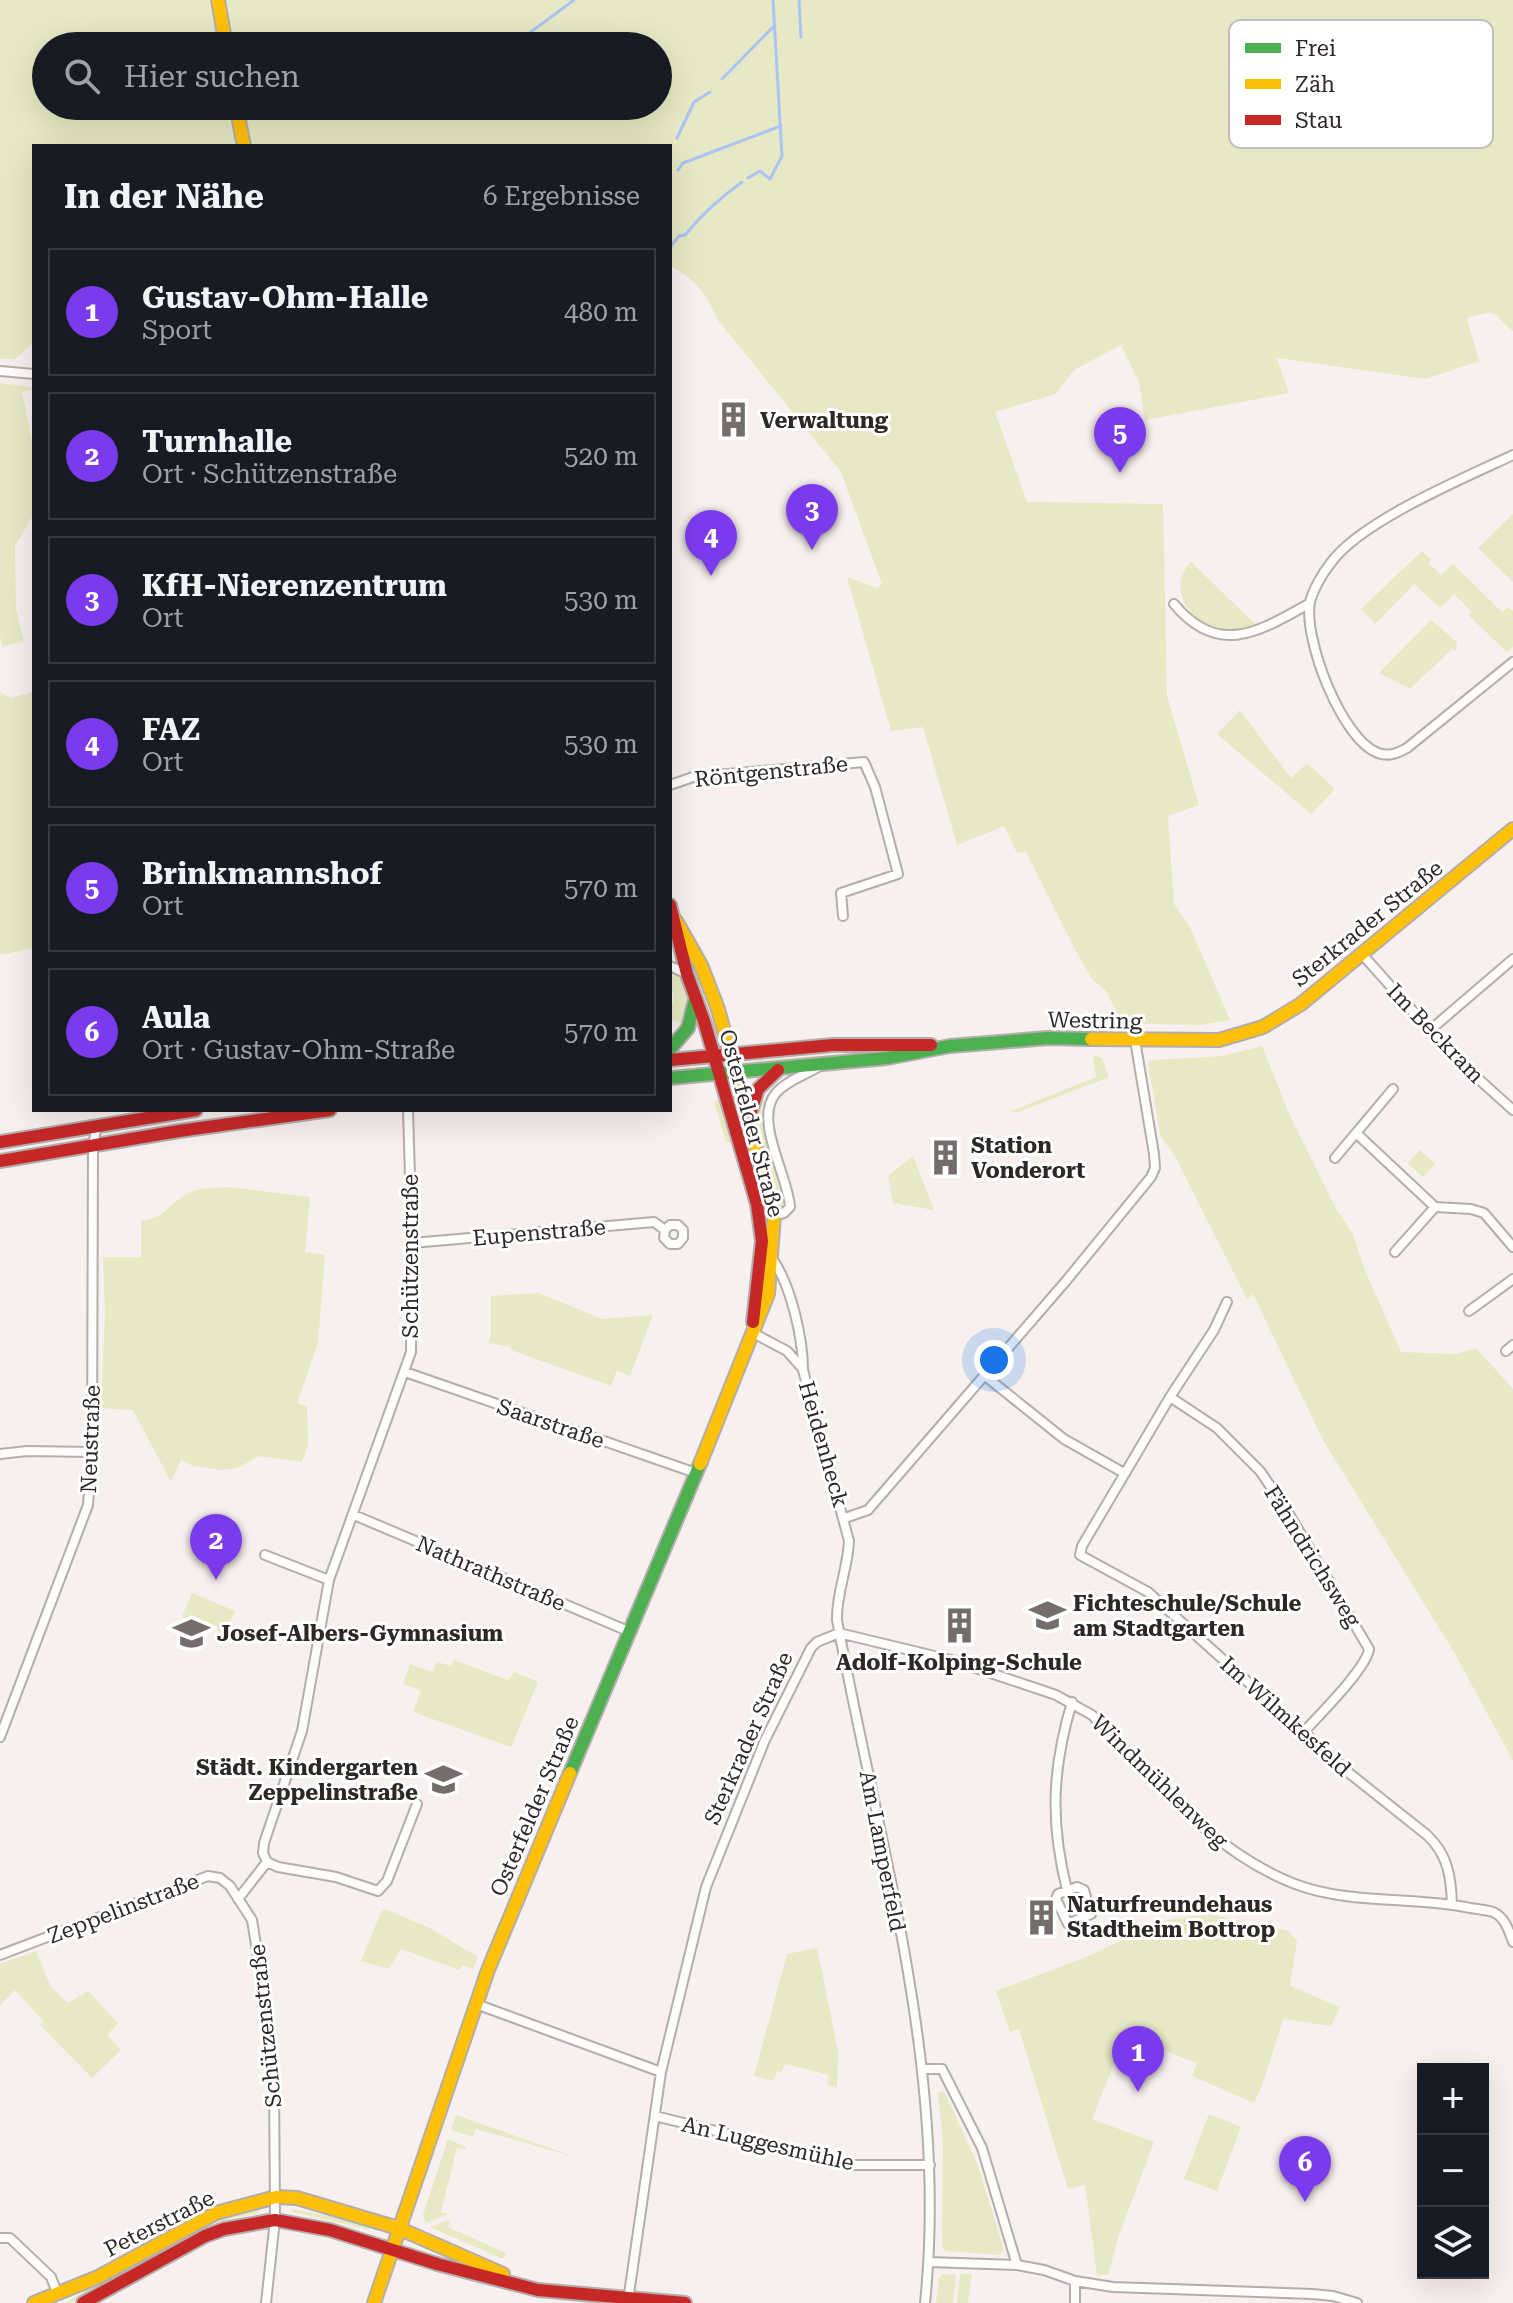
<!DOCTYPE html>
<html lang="de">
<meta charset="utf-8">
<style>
body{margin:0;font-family:"Roboto Serif",serif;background:#242831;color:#f1f3f6}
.controls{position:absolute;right:24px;bottom:24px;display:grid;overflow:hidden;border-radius:0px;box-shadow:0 8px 32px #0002}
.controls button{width:72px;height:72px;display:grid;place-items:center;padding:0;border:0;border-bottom:2px solid #363941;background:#171b24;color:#f1f3f6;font:40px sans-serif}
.you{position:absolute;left:994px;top:1360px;width:28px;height:28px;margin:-20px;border:6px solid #fff;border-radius:50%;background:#1a73e8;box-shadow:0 0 0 12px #1a73e833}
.badge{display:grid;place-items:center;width:52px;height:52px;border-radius:50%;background:#7c3aed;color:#fff;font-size:26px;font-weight:700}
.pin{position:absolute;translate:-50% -66px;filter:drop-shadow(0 2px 4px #0008)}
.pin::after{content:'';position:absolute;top:42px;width:28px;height:24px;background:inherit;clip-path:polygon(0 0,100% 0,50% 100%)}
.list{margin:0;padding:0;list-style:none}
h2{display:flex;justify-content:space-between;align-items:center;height:104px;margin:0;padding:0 32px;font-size:34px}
h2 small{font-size:26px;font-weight:400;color:#9ea1a6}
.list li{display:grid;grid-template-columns:52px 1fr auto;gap:24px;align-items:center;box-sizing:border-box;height:128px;margin:0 16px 16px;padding:0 16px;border:2px solid #363941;border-radius:0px}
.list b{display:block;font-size:30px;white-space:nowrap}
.list p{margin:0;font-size:26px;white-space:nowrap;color:#9ea1a6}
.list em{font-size:26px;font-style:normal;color:#9ea1a6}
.icon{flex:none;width:44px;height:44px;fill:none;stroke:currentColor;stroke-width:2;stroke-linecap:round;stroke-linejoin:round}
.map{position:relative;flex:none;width:1513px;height:2303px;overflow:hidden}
.search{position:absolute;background:#171b24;box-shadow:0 8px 32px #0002;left:32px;top:32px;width:640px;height:88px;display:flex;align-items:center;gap:20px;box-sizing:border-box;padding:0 28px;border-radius:44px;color:#9ea1a6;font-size:30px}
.panel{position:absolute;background:#171b24;box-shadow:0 8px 32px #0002;left:32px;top:144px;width:640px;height:968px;border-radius:0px}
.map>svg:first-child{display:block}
.green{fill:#e6e9c3;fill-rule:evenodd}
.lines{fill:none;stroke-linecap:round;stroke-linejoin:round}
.stream{stroke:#acc3f6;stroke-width:3}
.street-casing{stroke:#b3adab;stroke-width:12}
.fast-casing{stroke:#b3adab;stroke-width:16}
.slow-casing{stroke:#b3adab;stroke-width:16}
.jam-casing{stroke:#b3adab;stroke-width:16}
.street{stroke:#fefdfc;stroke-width:8}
.fast{stroke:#4caf50;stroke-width:12}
.slow{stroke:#ffc107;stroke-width:12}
.jam{stroke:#c62828;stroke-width:12}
.labels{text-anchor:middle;stroke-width:6;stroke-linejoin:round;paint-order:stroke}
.poi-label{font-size:22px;font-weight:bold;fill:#2e2725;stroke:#fff;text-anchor:start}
.street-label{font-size:22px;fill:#2e2725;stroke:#fff}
.key{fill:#fff;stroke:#c0bebe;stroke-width:2}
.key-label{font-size:22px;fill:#2e2725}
</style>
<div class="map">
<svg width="1513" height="2303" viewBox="0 0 1513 2303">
<rect width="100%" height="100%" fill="#f8f0ee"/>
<!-- green -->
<path class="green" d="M0,0h1513v331c-21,-16 -13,-24 -46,-13l12,43 -53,18 -149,-21 12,35 -144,27 -6,-38 -18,-37 -47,25 -18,24 -61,18 32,90 136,2 4,192 32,109 -31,11 6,88 16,23 40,93 -30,5 -78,-2 -16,-32 -14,-12 -15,-26 -51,-101 -9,1 -13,-27 -47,19 -34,-118 -32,4 -44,-154 30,11 5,-4 -41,-112 -124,-153c-10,-26 -23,-40 -47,-53v-120h-636v196l-19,17h-15zM46,46h612v60h-612z
M0,383l33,4 1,3 -12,2 12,59v63l-19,32 1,63 8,33 -22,4 -2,-9z
M1513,514v68l-35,-34z
M1422,551l9,9 -2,3 12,12 12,-11 49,48 6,-5 5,4v36l-6,5 -38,-36 3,-4 -18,-18 -14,14 -26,-24 -39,40 -14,-15z
M1191,562l65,63c-13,3 -30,8 -44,2 -27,-11 -44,-42 -21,-65z
M1431,620l26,22 -1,9 -4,-2 -42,40 -31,-16z
M0,692l11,6 23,-6v256l-34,7z
M1240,710l51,68 16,-15 28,26 -24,25 -94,-80z
M690,952l29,80 -6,1 -24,-72z
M670,970c25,16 19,30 14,56l-14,-7v-12l4,-5z
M1262,1046l28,70 45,91 18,27 11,34 37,84 55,2 20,-6 37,41v372l-59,-109 -131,-212 -70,-146 -6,5 -72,-143 -14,-19 -13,-72 2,-5 73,-4z
M882,1051l-127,14 -1,-4z
M1093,1055l9,3 7,19 -93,36 -5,-2 85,-34z
M759,1097l8,6c-8,26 12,70 20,96l-1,6 -6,3 -23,-90z
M720,1099l11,44 -5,-1 -12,-41z
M1420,1150l15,14 -12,13 -16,-14z
M913,1156l21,54 -41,-7 -5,-27z
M229,1187l81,10 -5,55 20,3 -7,88 -21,60 10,4 1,38 -6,17 -43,-6 -22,12 -16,2 -28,-4 -12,-6 -10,22 -38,-72 -32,-2 4,-96 -2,-55h38v-36c27,-3 32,-24 55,-31 10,-3 22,-2 33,-3z
M539,1293l63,26 51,-4 -23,61 -13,-6 -6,16 -100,-36v-3l-23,-4 3,-9v-38z
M192,1593l43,18 -10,23 -43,-17z
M454,1660l54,20 6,-8 24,10 -27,65 -98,-35 8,-21 -18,-7 7,-20 22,8 5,-10 14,4z
M385,1909l45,19 48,29 -5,12 -11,-4 -2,5 -59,-21 -12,20 -28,-8 20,-49z
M1209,1914l79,17 9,10 -7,45 50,21 -9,19 -48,-7 -21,67 -8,17 -62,-27 5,-13 -40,-15 -7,14 -31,-11 -27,68 62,23 -35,93 -11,40h-11l-12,-90 -17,4 -49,-160 -9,3 -14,-41 85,-32 86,-39z
M817,1948l21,103 -1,37 -10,-3 2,-10 -44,-11 -3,8 -5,-1 -3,10 -20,-5 33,-122z
M36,1951l15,36 17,16 20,-12 30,32 -11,12 14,15 -29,28 -52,-53 4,-3 -29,-32 -15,15v-41z
M944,2091l33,72 27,87 -5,5 -53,-4 -4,-4 1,-103 -5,-51z
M1209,2114l32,13 -24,64 -33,-12z
M456,2115l122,43 -102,-29 -3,8 -22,-7z
M448,2139l18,8 -1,2 -8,-1 -16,64 8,2 -23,9 -3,-8z
M257,2207l2,3 -3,4c-21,3 -41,7 -60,17 -29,14 -105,72 -132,72l153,-86z
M292,2209l79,15 -2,6 -76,-18z
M450,2219l-2,8 58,26 -3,6 -73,-32z
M943,2274l13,1 -3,28h-17l3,-25z
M960,2274h12l-4,29h-11z"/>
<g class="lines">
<!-- stream -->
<path class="stream" d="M799,0l2,37
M512,46l62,-46
M722,79l53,-54
M677,138l17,-36 16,-10
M678,170l5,-7 98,-37
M748,178l12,-7 10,8 12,-23 -9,-156
M670,247l9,-11 6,-1c16,-20 35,-37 57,-53"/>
<defs>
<path id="street" d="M0,371l34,3
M1513,455c-49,23 -154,67 -183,109 -8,10 -17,26 -20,38 -7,37 32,138 68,151 11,4 20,0 29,-5l106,-86
M1174,604c45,54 86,27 136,-1
M670,785l23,-8 171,-15 11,25 23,87 -57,19 2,23
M1361,953l92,103 60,54
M670,966l17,8
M1429,1031l84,-72
M1393,1089l-37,44 79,74 36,2 13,4 29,34
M1335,1158l21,-25
M774,1216l10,-3 6,-6c-2,-32 -37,-87 -14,-114 10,-12 29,-18 42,-26
M412,1243l242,-21 11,8 -1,8 6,6h8l5,-6v-8l-5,-5h-8l-5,5
M1395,1252l40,-45
M773,1260c18,26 30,78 30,110l46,171c-1,27 -13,53 -12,79 42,227 112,450 88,683
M1227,1302l-13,28 -44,67 -88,149 -2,9 68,37 201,181 78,62c21,20 24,41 25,69
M1469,1311l44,-32
M753,1333l34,18 16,18
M1506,1351l7,-6
M405,1372l291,101
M984,1375l80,64 60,34
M1170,1397l47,31 43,43 26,38 83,140c-2,19 -51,67 -66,84
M0,1454l27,-3 65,1
M354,1515l274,116
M845,1518l23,-8 198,-229 85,-104 4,-9 -1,-14 -19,-114
M265,1555l64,25
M839,1633l116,28 101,34 36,20c62,63 118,136 203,169 55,21 118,12 175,24 7,1 16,2 23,4 12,5 16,19 20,30
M0,1737l88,-232 4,-53 1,-307 4,-20
M267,1862l-4,-9 1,-10 38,-112 27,-151 82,-228 1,-109 -4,-133
M267,1862l11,5 58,10 42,14 9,-10 30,-77
M1077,1887l7,3 7,24 -23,10 -12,-25 2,-5z
M1067,1890c-17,-68 -15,-121 5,-188
M238,1899l29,-37
M0,1955l208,-79 12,2 10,8 22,34 8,50 14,104 1,146 -9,83
M476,2004l185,68
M923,2069h19l40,79 35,117
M655,2116l198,49h77
M0,2238h10l41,39 7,18
M929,2262l88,3 27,5 31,11 38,6 199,7 21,2 24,7
M1075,2281v22
M628,2301l33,-229 45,-185 59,-147 46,-92 6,-6 22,-9"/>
<path id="fast" d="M670,1049l18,-21 7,-28
M670,1078l217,-20 63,-12 98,-8 43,1
M570,1773l130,-309"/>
<path id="slow" d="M218,0l8,46
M236,106l8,40
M676,921l25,44 17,44 56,207 -6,78 -68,170
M1091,1039l128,1 44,-13 38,-23 212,-175
M34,2303l64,-26 118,-64 60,-16 21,1 101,30 105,46
M374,2303l114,-333 82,-197"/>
<path id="jam" d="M670,905l17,69 17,47 53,183 5,37 -9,81
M670,1060l163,-15h98
M748,1121l10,-32 20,-19
M0,1142l196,-32
M0,1161l179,-30 151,-21
M83,2303l122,-67 19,-7 51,-9 55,10 107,34 101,26 147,13"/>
</defs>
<!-- street casing -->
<use href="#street" class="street-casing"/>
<!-- fast casing -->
<use href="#fast" class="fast-casing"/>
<!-- slow casing -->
<use href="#slow" class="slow-casing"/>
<!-- jam casing -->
<use href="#jam" class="jam-casing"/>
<!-- street -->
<use href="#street" class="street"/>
<!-- fast -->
<use href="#fast" class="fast"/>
<!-- slow -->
<use href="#slow" class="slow"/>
<!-- jam -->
<use href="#jam" class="jam"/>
</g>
<!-- icons -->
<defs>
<symbol id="building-bare" viewBox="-9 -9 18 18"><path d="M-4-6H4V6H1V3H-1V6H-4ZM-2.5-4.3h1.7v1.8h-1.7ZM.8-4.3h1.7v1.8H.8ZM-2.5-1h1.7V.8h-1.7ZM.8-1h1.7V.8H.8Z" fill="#756d6b" stroke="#fff" stroke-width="2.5" paint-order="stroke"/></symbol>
<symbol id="school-bare" viewBox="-9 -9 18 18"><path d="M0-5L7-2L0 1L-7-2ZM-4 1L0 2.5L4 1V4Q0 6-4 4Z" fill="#756d6b" stroke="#fff" stroke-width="2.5" paint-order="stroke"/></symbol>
</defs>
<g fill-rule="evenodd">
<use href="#building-bare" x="708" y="394" width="51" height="51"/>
<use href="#building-bare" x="920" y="1132" width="51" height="51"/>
<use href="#school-bare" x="1022" y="1590" width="51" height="51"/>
<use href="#building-bare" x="934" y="1600" width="51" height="51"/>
<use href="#school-bare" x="166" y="1608" width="51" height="51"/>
<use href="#school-bare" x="418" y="1754" width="51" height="51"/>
<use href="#building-bare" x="1016" y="1892" width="51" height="51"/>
</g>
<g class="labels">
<!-- poi labels -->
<g class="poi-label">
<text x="760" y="428">Verwaltung</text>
<text x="971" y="1153">Station<tspan x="971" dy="25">Vonderort</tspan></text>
<text x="1073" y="1611">Fichteschule/Schule<tspan x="1073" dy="25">am Stadtgarten</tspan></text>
<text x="217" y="1641">Josef-Albers-Gymnasium</text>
<text x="959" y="1670" text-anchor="middle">Adolf-Kolping-Schule</text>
<text x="418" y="1775" text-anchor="end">Städt. Kindergarten<tspan x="418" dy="25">Zeppelinstraße</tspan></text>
<text x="1067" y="1912">Naturfreundehaus<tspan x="1067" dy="25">Stadtheim Bottrop</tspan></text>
</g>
<!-- street labels -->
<g class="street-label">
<text transform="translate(771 771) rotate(-6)" y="8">Röntgenstraße</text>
<text transform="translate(1367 923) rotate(-39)" y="8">Sterkrader Straße</text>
<text transform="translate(1095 1020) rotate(1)" y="8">Westring</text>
<text transform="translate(1436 1033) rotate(46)" y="8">Im Beckram</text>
<text transform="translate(752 1123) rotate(75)" y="8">Osterfelder Straße</text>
<text transform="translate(539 1232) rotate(-5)" y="8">Eupenstraße</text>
<text transform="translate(410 1256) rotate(-90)" y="8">Schützenstraße</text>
<text transform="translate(551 1423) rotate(19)" y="8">Saarstraße</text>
<text transform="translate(90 1439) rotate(-88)" y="8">Neustraße</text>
<text transform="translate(824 1444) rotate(74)" y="8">Heidenheck</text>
<text transform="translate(1313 1556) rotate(58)" y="8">Fähndrichsweg</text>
<text transform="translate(491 1573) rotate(23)" y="8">Nathrathstraße</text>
<text transform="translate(1286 1716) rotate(42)" y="8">Im Wilmkesfeld</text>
<text transform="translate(748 1738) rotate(-66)" y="8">Sterkrader Straße</text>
<text transform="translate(1160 1781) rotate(44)" y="8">Windmühlenweg</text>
<text transform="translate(534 1806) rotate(-67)" y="8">Osterfelder Straße</text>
<text transform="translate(883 1851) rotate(79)" y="8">Am Lamperfeld</text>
<text transform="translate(123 1908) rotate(-21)" y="8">Zeppelinstraße</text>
<text transform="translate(265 2026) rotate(-96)" y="8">Schützenstraße</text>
<text transform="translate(768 2143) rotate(13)" y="8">An Luggesmühle</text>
<text transform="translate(159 2223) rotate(-27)" y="8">Peterstraße</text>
</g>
</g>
<!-- legend -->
<rect x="1229" y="20" width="264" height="128" rx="12" class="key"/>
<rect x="1245" y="43" width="36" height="10" fill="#4caf50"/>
<rect x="1245" y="79" width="36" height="10" fill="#ffc107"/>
<rect x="1245" y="115" width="36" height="10" fill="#c62828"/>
<g class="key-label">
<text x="1295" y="56">Frei</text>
<text x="1295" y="92">Zäh</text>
<text x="1295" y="128">Stau</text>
</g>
</svg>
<div class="controls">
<button>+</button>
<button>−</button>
<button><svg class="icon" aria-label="layers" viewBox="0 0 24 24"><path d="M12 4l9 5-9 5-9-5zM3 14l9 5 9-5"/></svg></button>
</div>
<div class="you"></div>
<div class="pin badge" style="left:1138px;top:2092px">1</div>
<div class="pin badge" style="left:216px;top:1580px">2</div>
<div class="pin badge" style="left:812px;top:550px">3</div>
<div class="pin badge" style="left:711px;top:576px">4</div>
<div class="pin badge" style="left:1120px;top:473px">5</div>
<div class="pin badge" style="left:1305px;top:2202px">6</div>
<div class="search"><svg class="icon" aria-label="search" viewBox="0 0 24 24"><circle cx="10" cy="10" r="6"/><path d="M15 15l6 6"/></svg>Hier suchen</div>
<section class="panel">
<h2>In der Nähe<small>6 Ergebnisse</small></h2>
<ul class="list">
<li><span class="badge">1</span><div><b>Gustav-Ohm-Halle</b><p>Sport</p></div><em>480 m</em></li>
<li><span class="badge">2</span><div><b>Turnhalle</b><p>Ort · Schützenstraße</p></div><em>520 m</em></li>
<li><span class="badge">3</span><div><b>KfH-Nierenzentrum</b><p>Ort</p></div><em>530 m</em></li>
<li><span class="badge">4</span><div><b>FAZ</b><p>Ort</p></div><em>530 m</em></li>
<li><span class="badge">5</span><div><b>Brinkmannshof</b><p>Ort</p></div><em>570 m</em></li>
<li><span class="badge">6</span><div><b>Aula</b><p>Ort · Gustav-Ohm-Straße</p></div><em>570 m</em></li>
</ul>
</section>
</div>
